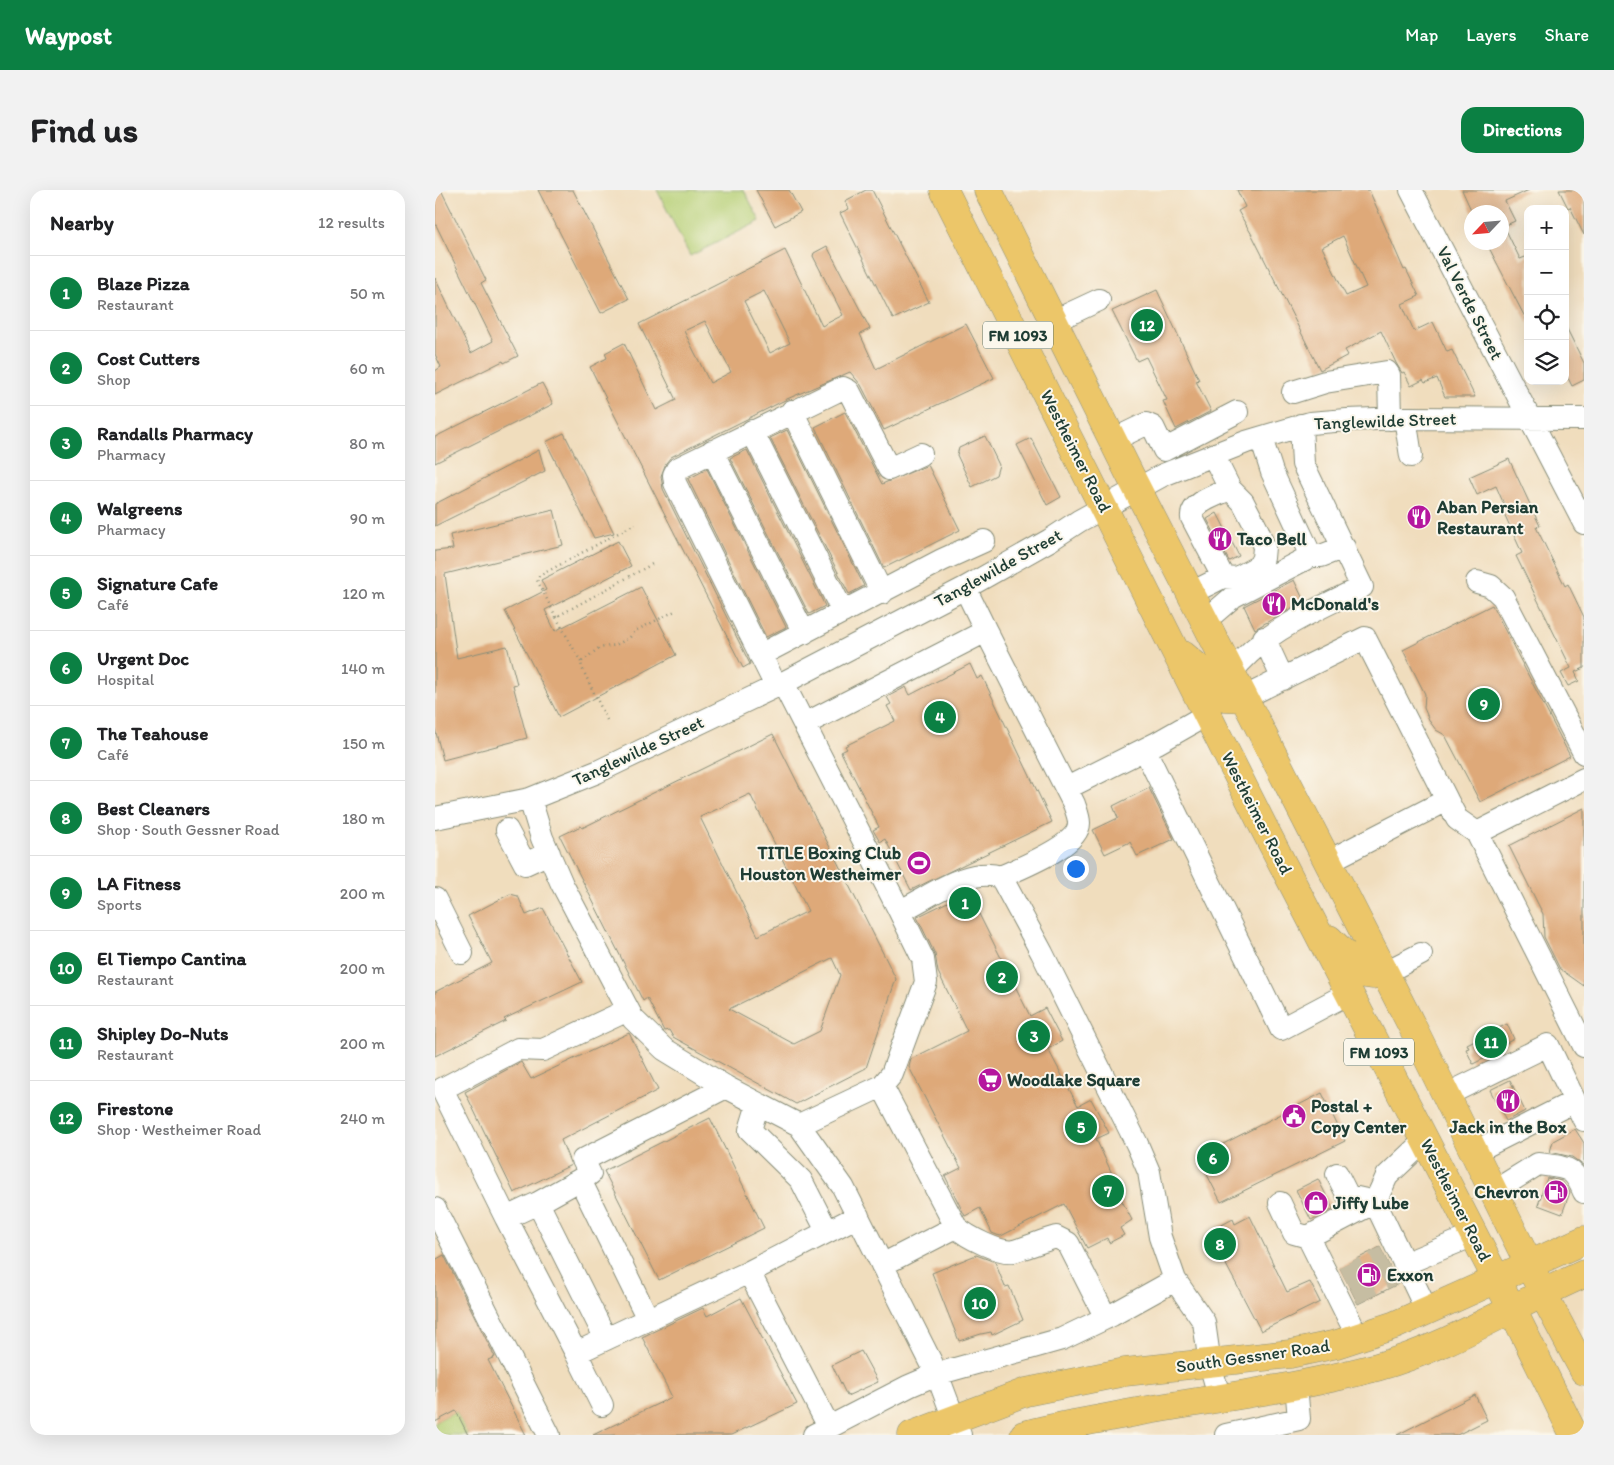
<!DOCTYPE html>
<meta charset="utf-8">
<style>
body{margin:0;font-family:Itim,sans-serif;background:#f2f2f2;color:#202124}
.controls{position:absolute;right:15px;top:15px;display:grid;overflow:hidden;border-radius:10px;box-shadow:0 5px 20px #0002}
.controls button{width:45px;height:45px;display:grid;place-items:center;padding:0;border:0;border-bottom:1px solid #e0e0e0;background:#fff;color:#202124;font:25px sans-serif}
.compass{position:absolute;left:1029px;top:15px;width:45px;height:45px;border-radius:50%;background:#fff;box-shadow:0 5px 20px #0002;rotate:244deg}
.you{position:absolute;left:640px;top:678px;width:18px;height:18px;margin:-12px;border:4px solid #fff;border-radius:50%;background:#1a73e8;box-shadow:0 0 0 8px #1a73e833}
.badge{display:grid;place-items:center;width:32px;height:32px;border-radius:50%;background:#0b8043;color:#fff;font-size:16px;font-weight:700}
.pin{position:absolute;translate:-50% -50%;border:2px solid #fff;box-shadow:0 1px 5px #0006}
.list{margin:0;padding:0;list-style:none}
h2{display:flex;justify-content:space-between;align-items:center;height:65px;margin:0;padding:0 20px;font-size:21px}
h2 small{font-size:16px;font-weight:400;color:#757577}
.list li{display:grid;grid-template-columns:32px 1fr auto;gap:15px;align-items:center;box-sizing:border-box;height:75px;padding:0 20px;border-top:1px solid #e0e0e0}
.list b{display:block;font-size:19px;white-space:nowrap}
.list p{margin:0;font-size:16px;white-space:nowrap;color:#757577}
.list em{font-size:16px;font-style:normal;color:#757577}
.icon{flex:none;width:28px;height:28px;fill:none;stroke:currentColor;stroke-width:2;stroke-linecap:round;stroke-linejoin:round}
.map{position:relative;flex:none;width:1149px;height:1245px;overflow:hidden;border-radius:15px}
header{display:flex;align-items:center;gap:30px;box-sizing:border-box;height:70px;padding:0 25px;background:#0b8043;color:#fff}
header strong{font-size:24px}
nav{display:flex;gap:28px;margin-inline-start:auto;font-size:18px}
.intro{display:flex;align-items:center;justify-content:space-between;box-sizing:border-box;height:120px;padding:0 30px}
h1{margin:0;font-size:35px}
.button{padding:12px 22px;border-radius:15px;background:#0b8043;color:#fff;font-size:18px;font-weight:700}
main{display:flex;gap:30px;padding:0 30px}
aside{flex:1;background:#fff;border-radius:15px;box-shadow:0 5px 20px #0002}
.map>svg:first-child{display:block}
.green{fill:#b5cf74;stroke:#6a8654}
.building{fill:#dea979;fill-rule:evenodd}
.lines{fill:none;stroke-linecap:round;stroke-linejoin:round}
.minor-tunnel{stroke:#c6bda2;stroke-width:22;stroke-dasharray:22 11;stroke-linecap:butt}
.minor-casing{stroke:#888d78;stroke-width:24}
.major-casing{stroke:#888d78;stroke-width:29}
.path{stroke:#888d78;stroke-width:2.5;stroke-dasharray:1 4;stroke-linecap:butt}
.minor{stroke:#fff;stroke-width:22}
.major{stroke:#ecc669;stroke-width:28}
.labels{text-anchor:middle;stroke-width:4;stroke-linejoin:round;paint-order:stroke}
.shield{fill:#fbf7ec;stroke:#61756b;stroke-width:1}
.shield-label{font-size:16px;font-weight:bold;fill:#1f3d34}
.street-label{font-size:18px;fill:#1f3d34;stroke:#fbf7ec}
.poi-label{font-size:18px;font-weight:bold;fill:#1f3d34;stroke:#fbf7ec;text-anchor:start}
</style>
<header>
<strong>Waypost</strong>
<nav><a>Map</a><a>Layers</a><a>Share</a></nav>
</header>
<div class="intro"><h1>Find us</h1><a class="button">Directions</a></div>
<main>
<aside>
<h2>Nearby<small>12 results</small></h2>
<ul class="list">
<li><span class="badge">1</span><div><b>Blaze Pizza</b><p>Restaurant</p></div><em>50 m</em></li>
<li><span class="badge">2</span><div><b>Cost Cutters</b><p>Shop</p></div><em>60 m</em></li>
<li><span class="badge">3</span><div><b>Randalls Pharmacy</b><p>Pharmacy</p></div><em>80 m</em></li>
<li><span class="badge">4</span><div><b>Walgreens</b><p>Pharmacy</p></div><em>90 m</em></li>
<li><span class="badge">5</span><div><b>Signature Cafe</b><p>Café</p></div><em>120 m</em></li>
<li><span class="badge">6</span><div><b>Urgent Doc</b><p>Hospital</p></div><em>140 m</em></li>
<li><span class="badge">7</span><div><b>The Teahouse</b><p>Café</p></div><em>150 m</em></li>
<li><span class="badge">8</span><div><b>Best Cleaners</b><p>Shop · South Gessner Road</p></div><em>180 m</em></li>
<li><span class="badge">9</span><div><b>LA Fitness</b><p>Sports</p></div><em>200 m</em></li>
<li><span class="badge">10</span><div><b>El Tiempo Cantina</b><p>Restaurant</p></div><em>200 m</em></li>
<li><span class="badge">11</span><div><b>Shipley Do-Nuts</b><p>Restaurant</p></div><em>200 m</em></li>
<li><span class="badge">12</span><div><b>Firestone</b><p>Shop · Westheimer Road</p></div><em>240 m</em></li>
</ul>
</aside>
<div class="map">
<svg width="1149" height="1245" viewBox="0 0 1149 1245">
<rect width="100%" height="100%" fill="#fbf7ec"/>
<filter id="ink" filterUnits="userSpaceOnUse"><feTurbulence type="fractalNoise" baseFrequency=".02" numOctaves="2"/><feDisplacementMap in="SourceGraphic" scale="10" xChannelSelector="R" yChannelSelector="G"/><feConvolveMatrix kernelMatrix="1 2 1 2 8 2 1 2 1" color-interpolation-filters="sRGB"/></filter>
<filter id="wash" filterUnits="userSpaceOnUse"><feTurbulence type="fractalNoise" baseFrequency=".0096" numOctaves="4" result="noise"/><feDisplacementMap in="SourceGraphic" scale="20" xChannelSelector="R" yChannelSelector="G"/><feGaussianBlur stdDeviation="1.12" result="paint"/><feColorMatrix in="noise" values="0 0 0 0 0 0 0 0 0 0 0 0 0 0 0 0 0 1.4 0 .05"/><feComposite in="paint" operator="in"/></filter>
<g filter="url(#wash)">
<rect width="100%" height="100%" fill="#f0ddbd"/>
<!-- green -->
<path class="green" d="M222,0h87l16,31 -70,35z
M21,1221l12,24h-33v-13z"/>
<g id="blocks">
<!-- building -->
<path class="building" d="M0,0h6l45,90 -5,3 37,73 -14,7 -1,-2 -68,34v-24l6,-4 -6,-13v-76l36,75 22,-12 -58,-118z
M103,0h35l56,109 -28,14z
M321,0h33l12,22 -26,14z
M431,0h6l57,112 -36,17 -53,-106 9,-4 -4,-8z
M802,0h132l35,80 2,-1 13,27 -17,8 12,27 19,-9 14,30 5,-2 23,47h-30l-8,-19 -12,5 -2,-3 -12,6 -7,-14 -2,1 -6,-10 -15,-32 -36,19 3,5 -28,15 -68,-135 -14,-24 7,-4zM908,46l23,51 -20,9 -24,-49z
M1027,0h67l-24,11 10,20 -11,5 16,33 8,-3v67l-42,-81h15v-30h-29z
M1124,0h25v45l-14,-28 -2,1z
M392,56l43,83 -10,5 16,35 90,-45 28,54 -110,52 -23,-45 -11,-13 -63,27 -116,58 -5,6 -5,13 2,13 87,175 -7,4 -153,-301 17,-9 -2,-5 19,-10 32,67 20,-10 -37,-76 146,-74 37,76 21,-11 -30,-59 1,-3zM329,101l26,52 -20,10 -26,-52zM270,131l26,51 -21,11 -26,-52z
M722,100l42,90 -3,1 15,30 -35,18 -13,-28 4,-1 -21,-43 -9,4 -25,-50z
M1130,135l19,38v17l-12,6 -7,-14z
M107,193l11,21 -118,59v-26z
M410,222l37,72 46,-19 32,65 -76,38 -69,-141z
M352,240l77,156 -15,8 -79,-156z
M129,243l50,100 -20,5 -48,-96z
M550,246l14,29 -3,10 -24,12 -15,-32 2,-7z
M596,248l30,59 -14,8 -30,-60z
M104,260l6,21 -110,55v-22z
M312,260l78,156 -16,8 -79,-156z
M1074,269l31,67 -4,1 29,59 3,-2 16,33v51l-9,4 4,9 -11,5 -7,-13 10,-5 -55,-112 6,-3 -19,-42 3,-2 -10,-23 -19,9 -8,-18z
M272,279l79,158 -20,10 -78,-158z
M119,320l9,35 -118,29 12,84 50,-12 10,38 -4,1 14,53 -84,22 -8,-31v-178l18,-2 -3,-14z
M782,323l22,43 -10,5 -22,-42z
M183,351l13,25 -86,44 10,21 86,-44 35,68 -117,62 -54,-106 41,-21 -5,-10z
M859,390l10,21 -49,28 -11,-23z
M1057,415l78,151 -90,46 -35,-67 -9,-5 -6,-8 -6,-14 1,-14 -22,-44z
M535,474l7,15 5,-3 70,146 -141,68 -26,-51 -5,3 -7,-12 6,-3 -38,-75 6,-3 -2,-3 50,-25 -8,-15 4,-2 -4,-7 19,-10 4,8z
M338,544l123,245 -30,89 -70,36 -123,-67 -4,-7 -5,1 -17,-33 -4,3 -83,-165 21,-10 1,2zM315,604l58,117 -50,25 -58,-119zM397,768l8,17 -20,56 -26,13 -65,-35z
M714,598l25,51 -37,17 -7,-14 -25,12 -12,-24 25,-12 -5,-12z
M1149,618v178l-24,-17 -16,-32 -1,-23 -34,-68z
M533,702l62,124 15,-8 17,33 -14,8 30,57 13,-7 18,34 -13,6 18,39 -3,2 21,40 -12,8 4,7 -15,8 -2,-5 -20,10 -23,-44 -63,32 -4,-1 -5,-2 -12,-25 -15,8 -20,-40 16,-8 -52,-101 2,-8 56,-28 -29,-59 -3,-18 -18,-37z
M75,704l8,2 8,19 17,-7 39,74 -78,37 2,2 -71,35v-64l57,-29 -24,-47z
M1072,834l7,15 -21,11 2,3 -22,11 -7,-15 3,-1 -2,-4z
M194,843l29,57 -97,50 10,25 -57,28 -49,-101 56,-30 10,17z
M1075,890l15,31 -19,10 -16,-31z
M887,903l23,48 -124,61 -23,-45z
M275,928l54,110 -105,52 -55,-109z
M1140,939l9,14v23l-12,-9 -22,-5 3,-11z
M1112,988l15,3 8,11 -8,22 -24,-9z
M883,989l15,30 -22,11 -15,-30z
M815,1026l37,76 23,-10 10,20 -59,29 -50,-95 7,-4 -2,-4 17,-9 2,5z
M945,1057l18,37 -40,20 -18,-36z
M9,1065l51,102 -7,3 38,75h-58l-12,-24 -21,11v-162z
M541,1065l19,7 10,25 4,-1 14,34 -31,15 -1,-3 -10,2 -22,7 -27,-68z
M306,1108l56,106 -66,31h-138l79,-38 -30,-60 61,-29 4,8z
M426,1161l17,31 -31,14 -15,-31z
M1040,1205l12,25 -30,15h-60z"/>
</g>
</g>
<g filter="url(#ink)">
<use href="#blocks" fill-opacity="0" stroke="#888d78" stroke-width="1"/>
<g class="lines">
<!-- minor-tunnel -->
<path class="minor-tunnel" d="M909,1087l41,-20
M918,1104l40,-20"/>
<defs>
<path id="minor" d="M976,0l173,333
M619,131l45,-21
M858,202l32,-10 62,-10 2,3 1,44
M357,221l90,182
M970,228l6,38
M317,241l91,181
M826,248l11,34 39,84
M678,250l33,-16 7,3 11,23 73,-38
M277,261l92,182
M788,387l-31,-59c-2,-15 25,-23 38,-29
M1042,392l14,4 12,11 81,156
M756,403l32,-16 14,1 22,-12 4,-8 1,-11 -6,-16 -15,-29 -13,-13 -17,-34
M770,431l29,-25 77,-40h10l23,-9
M551,441l88,173c2,6 5,13 5,19 0,23 -60,45 -78,54
M829,448l19,41
M325,465l182,-95 42,-19
M796,483c33,-43 84,-62 131,-86l-59,-123 -2,-39
M348,493l114,223 9,2c28,-14 63,-41 95,-31l41,76 95,191 12,28 11,65 15,43
M341,496l-101,-203 -1,-8 3,-6 166,-81 6,3 40,78 32,-15
M808,508l122,-60 82,162
M370,534l181,-93 -21,-43
M710,560l136,279 68,-36
M632,598l90,-45 51,-29
M95,609l12,39 20,46 71,135 31,30 62,38 73,38 44,62 94,187 23,61
M0,628l95,-19 67,-27 186,-89 182,-95 85,-48 29,-19 84,-46 83,-33 64,-19 37,-3 58,-2 179,1
M72,640l18,34 24,-11
M1042,643l107,213
M892,672l120,-62 10,19 20,14 107,-54
M0,709l27,54
M462,716l26,53 3,23 -34,92 -10,12 74,141c11,10 44,27 58,24 14,-4 28,-10 42,-14l12,6 38,75
M949,783l37,-19
M193,820l-85,40 -25,-1 -76,40 64,129 32,-15 68,136 143,-67
M1011,905l102,-50 36,75
M323,914l-8,26 51,50 26,51
M364,935l83,-39
M1039,962l101,-51
M902,984l11,22 27,6 12,-26 38,-36
M145,990l68,139
M1058,1002l45,-28c28,4 35,1 46,28
M103,1013l52,-29 -7,-14 143,-73
M845,1013l14,30 14,4
M0,1019l114,226
M71,1028l70,135 30,-14
M969,1074l70,-29
M447,1075l74,-38
M923,1147l-50,-100 67,-35 52,109
M141,1163l26,52
M394,1237l-80,-155 109,-56
M379,1245l95,-49 28,-12 125,-35 50,-24 63,-35 29,42 6,42 10,35
M791,1245l73,-16 -3,-34"/>
<path id="major" d="M509,0l320,638 248,481 62,126
M553,0l142,285 285,557 135,275 34,64
M748,465l30,25 11,17 19,1
M894,749l36,35 7,1 12,-2
M477,1245l114,-43 99,-20 165,-18 47,-10 58,-19 189,-85
M589,1245c27,-8 54,-12 81,-17 91,-18 183,-27 272,-51 73,-20 138,-63 207,-93"/>
</defs>
<!-- minor casing -->
<use href="#minor" class="minor-casing"/>
<!-- major casing -->
<use href="#major" class="major-casing"/>
<!-- path -->
<path class="path" d="M121,427l-19,-37 2,-4 96,-52
M146,472l-25,-45 98,-54
M172,530l-25,-52 -1,-6 18,-14 17,-3 13,-7 8,-8 40,-20"/>
<!-- minor -->
<use href="#minor" class="minor"/>
<!-- major -->
<use href="#major" class="major"/>
</g>
</g>
<!-- icons -->
<defs>
<symbol id="restaurant-disc" viewBox="-11 -11 22 22"><circle r="9.5" fill="#b5179e" stroke="#fbf7ec"/><path d="M-5-6h1v4h1v-4h1v4h1v-4h1v5L-1.5 .5V6h-2V.5L-5-1ZM5-6V6H3V1.5H1.5Q1.5-4 5-6Z" fill="#fff"/></symbol>
<symbol id="stadium-disc" viewBox="-11 -11 22 22"><circle r="9.5" fill="#b5179e" stroke="#fbf7ec"/><path d="M0-5a6.5 5 0 1 0 0 10a6.5 5 0 1 0 0-10ZM-3.5-1.8h7v3.6h-7Z" fill="#fff"/></symbol>
<symbol id="supermarket-disc" viewBox="-11 -11 22 22"><circle r="9.5" fill="#b5179e" stroke="#fbf7ec"/><path d="M-6-5.5h2.5l.6 2H6L4.5 2H-2.5L-4.4-4H-6ZM-1.5 3.2a1.3 1.3 0 1 0 .1 0ZM3 3.2a1.3 1.3 0 1 0 .1 0Z" fill="#fff"/></symbol>
<symbol id="civic-disc" viewBox="-11 -11 22 22"><circle r="9.5" fill="#b5179e" stroke="#fbf7ec"/><path d="M-.6-6.5H3V-4.5H.6V-3L4-1V1h2V6H-6V1h2V-1L-.6-3ZM-1.2 2.5V6h2.4V2.5Z" fill="#fff"/></symbol>
<symbol id="fuel-disc" viewBox="-11 -11 22 22"><circle r="9.5" fill="#b5179e" stroke="#fbf7ec"/><path d="M-5.5-6h7V0h2V4h1.3V-2.5L3-4.5l.8-.8L6-3V5H2.5V1h-1V6h-7ZM-4.2-4.7v3.2H.2V-4.7Z" fill="#fff"/></symbol>
<symbol id="shop-disc" viewBox="-11 -11 22 22"><circle r="9.5" fill="#b5179e" stroke="#fbf7ec"/><path d="M-5-2.5h2.3a2.7 3.5 0 0 1 5.4 0H5L5.5 6h-11ZM-1.5-2.5h3a1.5 2.3 0 0 0-3 0Z" fill="#fff"/></symbol>
</defs>
<g fill-rule="evenodd">
<use href="#restaurant-disc" x="970" y="313" width="28" height="28"/>
<use href="#restaurant-disc" x="771" y="335" width="28" height="28"/>
<use href="#restaurant-disc" x="825" y="400" width="28" height="28"/>
<use href="#stadium-disc" x="470" y="659" width="28" height="28"/>
<use href="#supermarket-disc" x="541" y="876" width="28" height="28"/>
<use href="#restaurant-disc" x="1059" y="897" width="28" height="28"/>
<use href="#civic-disc" x="845" y="912" width="28" height="28"/>
<use href="#fuel-disc" x="1107" y="988" width="28" height="28"/>
<use href="#shop-disc" x="867" y="999" width="28" height="28"/>
<use href="#fuel-disc" x="920" y="1071" width="28" height="28"/>
</g>
<g class="labels">
<!-- shield labels -->
<g class="shield">
<rect x="548" y="131.5" width="70" height="27" rx="4"/>
<rect x="909" y="848.5" width="70" height="27" rx="4"/>
</g>
<g class="shield-label">
<text x="583" y="151">FM 1093</text>
<text x="944" y="868">FM 1093</text>
</g>
<!-- street labels -->
<g class="street-label">
<text transform="translate(1035 113) rotate(63)" y="6">Val Verde Street</text>
<text transform="translate(950 231) rotate(-2)" y="6">Tanglewilde Street</text>
<text transform="translate(641 261) rotate(63)" y="6">Westheimer Road</text>
<text transform="translate(563 378) rotate(-29)" y="6">Tanglewilde Street</text>
<text transform="translate(203 561) rotate(-25)" y="6">Tanglewilde Street</text>
<text transform="translate(822 623) rotate(63)" y="6">Westheimer Road</text>
<text transform="translate(1021 1010) rotate(63)" y="6">Westheimer Road</text>
<text transform="translate(818 1166) rotate(-8)" y="6">South Gessner Road</text>
</g>
<!-- poi labels -->
<g class="poi-label">
<text x="1002" y="323">Aban Persian<tspan x="1002" dy="21">Restaurant</tspan></text>
<text x="802" y="355">Taco Bell</text>
<text x="856" y="420">McDonald's</text>
<text x="466" y="669" text-anchor="end">TITLE Boxing Club<tspan x="466" dy="21">Houston Westheimer</tspan></text>
<text x="572" y="896">Woodlake Square</text>
<text x="876" y="922">Postal +<tspan x="876" dy="21">Copy Center</tspan></text>
<text x="1073" y="943" text-anchor="middle">Jack in the Box</text>
<text x="1104" y="1008" text-anchor="end">Chevron</text>
<text x="898" y="1019">Jiffy Lube</text>
<text x="952" y="1091">Exxon</text>
</g>
</g>
</svg>
<div class="controls">
<button>+</button>
<button>−</button>
<button><svg class="icon" aria-label="locate" viewBox="0 0 24 24"><circle cx="12" cy="12" r="6"/><path d="M12 2v4M12 18v4M2 12h4M18 12h4"/></svg></button>
<button><svg class="icon" aria-label="layers" viewBox="0 0 24 24"><path d="M12 4l9 5-9 5-9-5zM3 14l9 5 9-5"/></svg></button>
</div>
<svg class="compass" viewBox="-18 -18 36 36"><path d="M0-13l5 13h-10z" fill="#e53935"/><path d="M0 13l5-13h-10z" fill="#757577"/></svg>
<div class="you"></div>
<div class="pin badge" style="left:530px;top:713px">1</div>
<div class="pin badge" style="left:567px;top:787px">2</div>
<div class="pin badge" style="left:599px;top:846px">3</div>
<div class="pin badge" style="left:505px;top:527px">4</div>
<div class="pin badge" style="left:646px;top:937px">5</div>
<div class="pin badge" style="left:778px;top:968px">6</div>
<div class="pin badge" style="left:673px;top:1001px">7</div>
<div class="pin badge" style="left:785px;top:1054px">8</div>
<div class="pin badge" style="left:1049px;top:514px">9</div>
<div class="pin badge" style="left:545px;top:1113px">10</div>
<div class="pin badge" style="left:1056px;top:852px">11</div>
<div class="pin badge" style="left:712px;top:135px">12</div>
</div>
</main>
